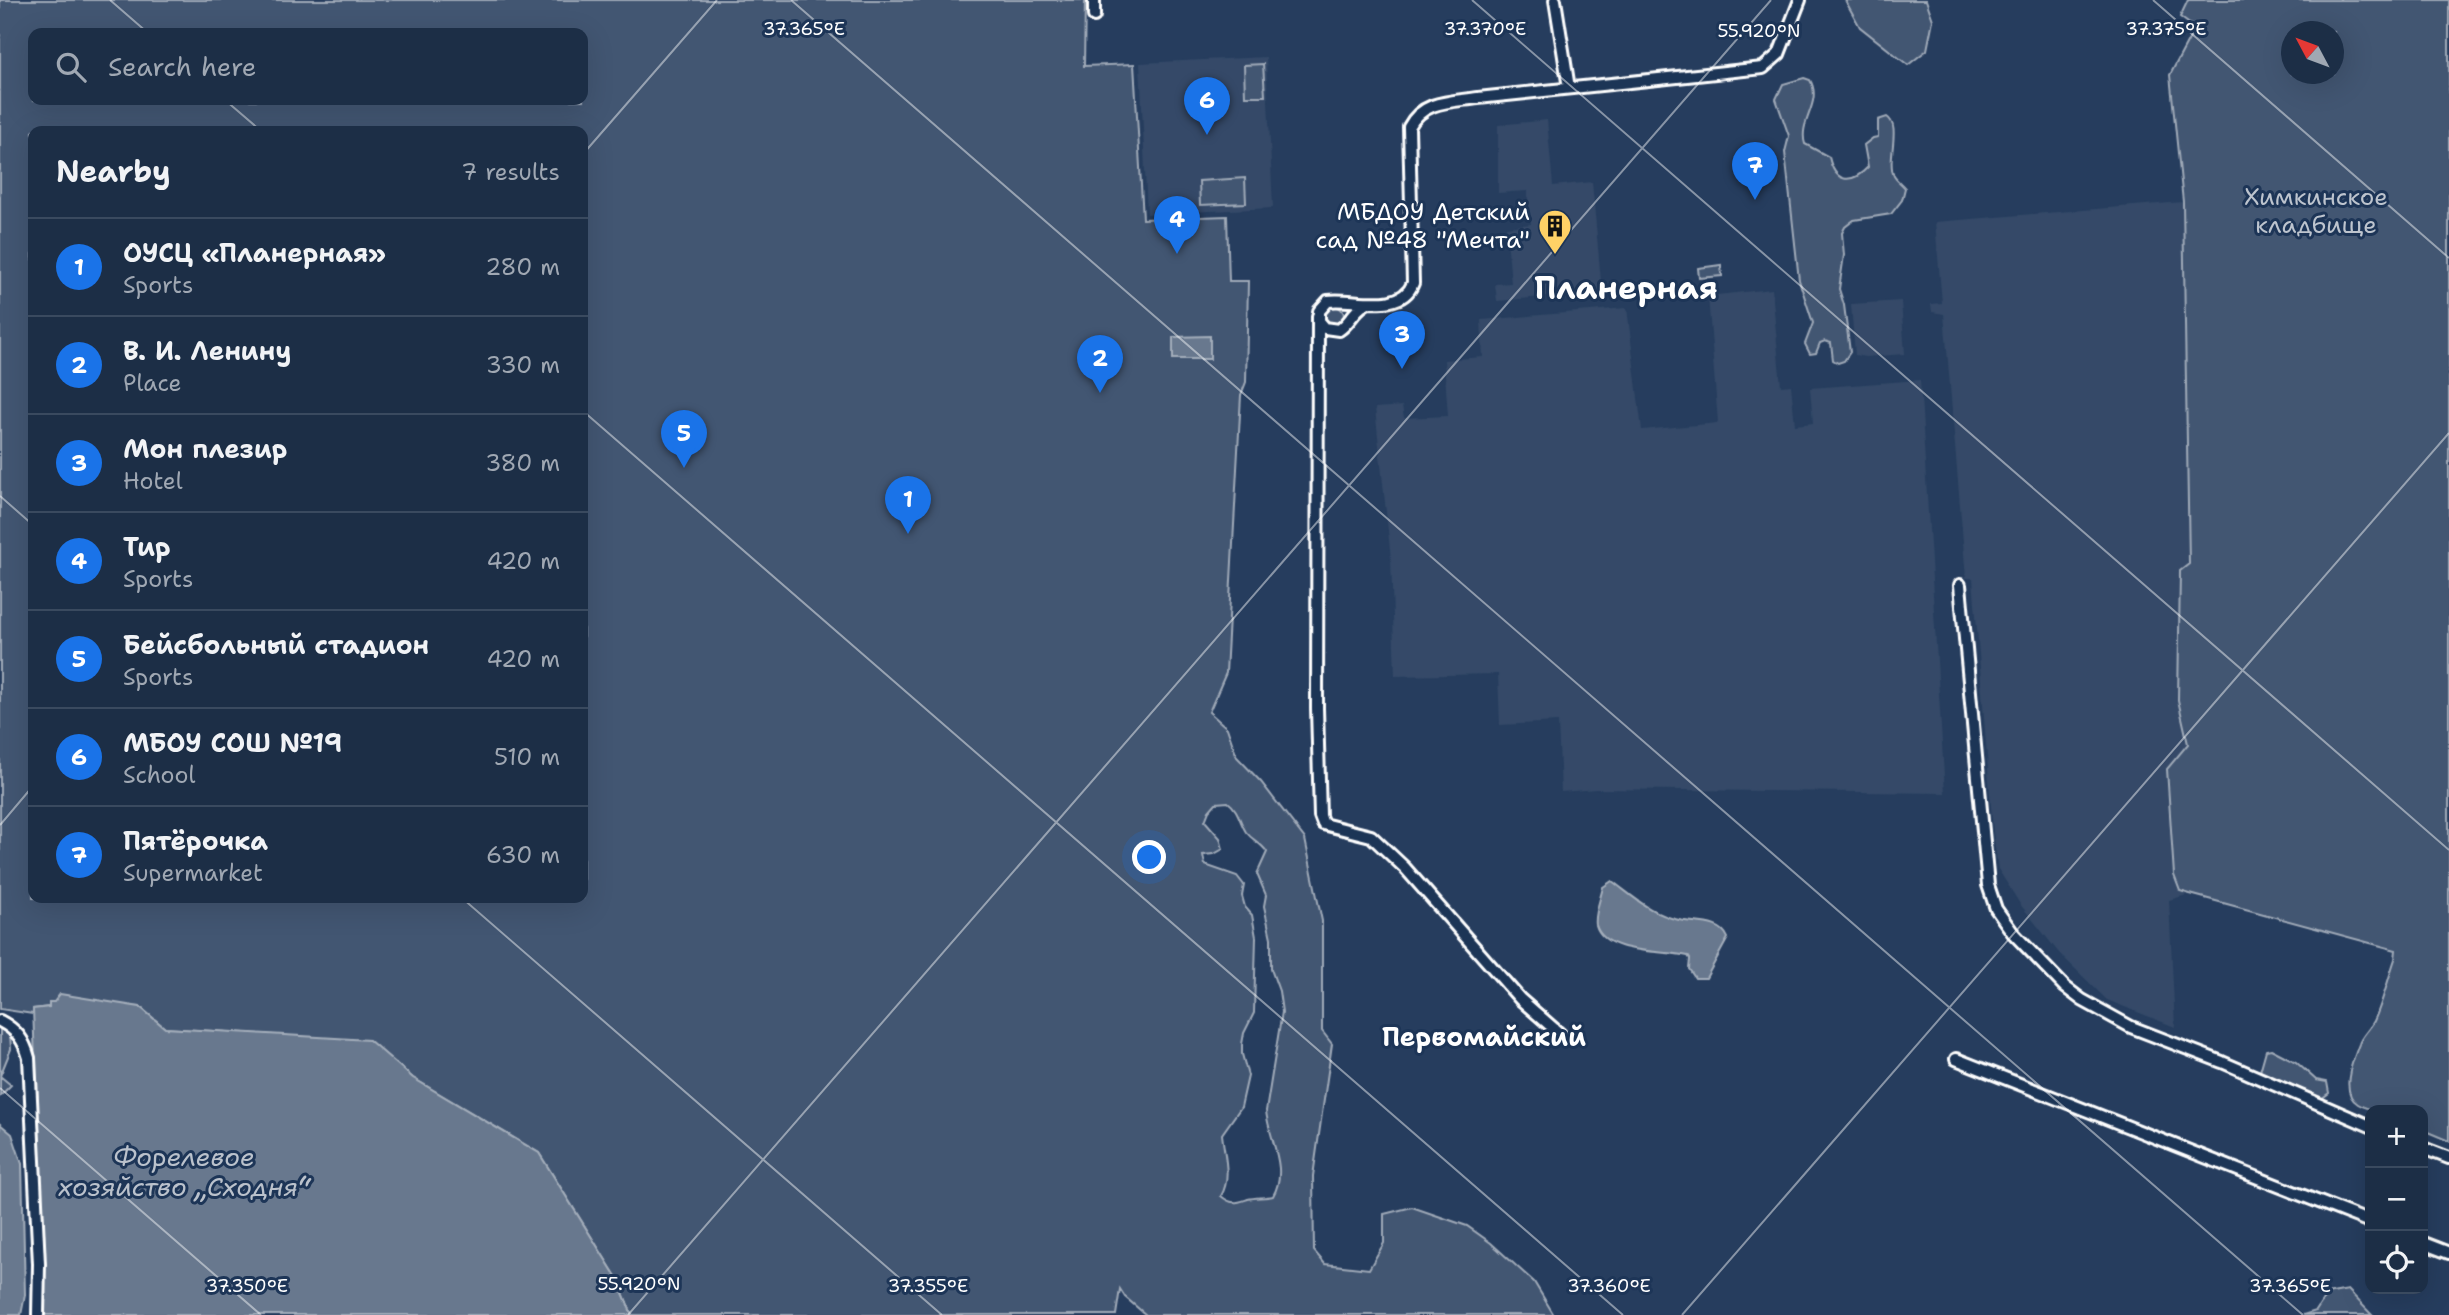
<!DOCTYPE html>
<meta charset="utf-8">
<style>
body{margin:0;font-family:"Shantell Sans",sans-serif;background:#293a51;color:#f1f3f6}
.controls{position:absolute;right:21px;bottom:21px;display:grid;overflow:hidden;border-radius:14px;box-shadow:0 7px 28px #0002}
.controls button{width:63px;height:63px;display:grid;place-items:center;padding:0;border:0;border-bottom:2px solid #3a4a5f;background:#1c2e46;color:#f1f3f6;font:35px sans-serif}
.compass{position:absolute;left:2281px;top:21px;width:63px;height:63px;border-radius:50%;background:#1c2e46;box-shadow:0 7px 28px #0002;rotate:311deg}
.you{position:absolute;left:1150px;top:858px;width:24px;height:24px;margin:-18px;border:5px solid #fff;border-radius:50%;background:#1a73e8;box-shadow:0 0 0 10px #1a73e833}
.badge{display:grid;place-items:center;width:46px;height:46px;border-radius:50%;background:#1a73e8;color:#fff;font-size:23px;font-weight:700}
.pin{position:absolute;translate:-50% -58px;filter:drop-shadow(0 2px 4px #0008)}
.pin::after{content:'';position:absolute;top:37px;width:24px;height:21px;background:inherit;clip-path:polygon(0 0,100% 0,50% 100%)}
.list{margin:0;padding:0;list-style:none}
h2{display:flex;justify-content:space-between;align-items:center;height:91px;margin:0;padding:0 28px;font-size:30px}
h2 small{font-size:23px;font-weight:400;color:#a0a8b3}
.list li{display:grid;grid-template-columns:46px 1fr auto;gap:21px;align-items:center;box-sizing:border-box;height:98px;padding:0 28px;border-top:2px solid #3a4a5f}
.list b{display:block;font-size:26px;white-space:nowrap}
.list p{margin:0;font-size:23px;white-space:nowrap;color:#a0a8b3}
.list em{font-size:23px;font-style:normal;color:#a0a8b3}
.icon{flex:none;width:38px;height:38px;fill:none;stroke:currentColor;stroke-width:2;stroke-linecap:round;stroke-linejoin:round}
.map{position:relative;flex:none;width:2449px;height:1315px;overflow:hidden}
.search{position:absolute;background:#1c2e46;box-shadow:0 7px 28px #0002;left:28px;top:28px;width:560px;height:77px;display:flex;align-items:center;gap:18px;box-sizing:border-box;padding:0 24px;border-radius:14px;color:#a0a8b3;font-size:26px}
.panel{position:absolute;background:#1c2e46;box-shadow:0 7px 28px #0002;left:28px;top:126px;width:560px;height:777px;border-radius:14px}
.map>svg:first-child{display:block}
.built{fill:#344a68}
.green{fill:#425672;stroke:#a0aab8;stroke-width:2;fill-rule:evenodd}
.water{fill:#67788e;stroke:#a4aebb;stroke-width:2}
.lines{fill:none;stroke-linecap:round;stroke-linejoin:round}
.minor-casing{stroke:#fff;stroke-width:16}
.minor{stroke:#1d3557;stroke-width:10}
.ticks{fill:none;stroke:#fff;stroke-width:2;stroke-opacity:0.45}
.labels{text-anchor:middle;stroke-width:6;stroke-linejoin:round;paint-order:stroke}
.park-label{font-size:24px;fill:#bdc4ce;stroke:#1d3557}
.poi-label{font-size:24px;fill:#fff;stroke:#1d3557;text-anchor:end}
.neighbourhood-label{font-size:26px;font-weight:bold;fill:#fff;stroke:#1d3557}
.water-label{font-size:26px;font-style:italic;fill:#bbc2cc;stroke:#1d3557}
.district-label{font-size:32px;font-weight:bold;fill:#fff;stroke:#1d3557}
.ticks-label{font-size:18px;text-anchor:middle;fill:#fff;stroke:#1d3557;stroke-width:6;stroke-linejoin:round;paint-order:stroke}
</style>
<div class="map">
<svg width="2449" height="1315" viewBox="0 0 2449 1315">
<rect width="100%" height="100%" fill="#263d5e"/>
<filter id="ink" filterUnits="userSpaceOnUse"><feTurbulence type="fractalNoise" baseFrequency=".0143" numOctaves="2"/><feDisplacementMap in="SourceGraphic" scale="14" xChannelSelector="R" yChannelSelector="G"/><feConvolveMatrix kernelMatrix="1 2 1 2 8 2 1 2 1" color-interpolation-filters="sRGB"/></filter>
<g filter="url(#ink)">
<!-- built -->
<path class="built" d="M1266,57l7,151 -126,6 -7,-151z
M1547,120l6,66 39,-4 10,110 -105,9 -2,-17 16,-1 -5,-56 25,-3 -4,-33 -29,2v-68z
M2183,202l7,467v225l-21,6 6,127 -68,-27 -48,-47 -39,-49 -22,-35 -5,-37 -20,-254h-7l-22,-264 -12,-2 -1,-8 11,-1 -7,-81z
M1772,289l9,97 10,-1 4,40 18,-2 -3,-35 110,-8 25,413 -349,-4 -35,3 -3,-70 -58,3 -2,-51 -103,2 -4,-117 -16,-151 27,-2 2,12 44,-2 -4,-56 39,-3 -2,-37 146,-12 15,122 76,-7 -10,-127z
M1901,301l4,53 -40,3 -10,-2 -4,-51z"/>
<!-- green -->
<path class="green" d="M0,0h1085l-1,66 50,-2 9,155 84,-3 2,65h19l-2,101 -5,13 -15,278 -17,39 18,16 10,29 24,25 44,57 17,82v110l10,13 -19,132 1,75 11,13 44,5 15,-26v-29l28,-7 55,19 24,17 43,39 20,33h-408l-21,-18 -5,-8 -4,26h-484l-15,-37 -78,-125 -126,-75 -44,-37 -204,-13 -25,-21 -86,-5 -5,5 -16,2v5l-33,-5zM33,33h550v67h-550zM33,131h550v767h-550zM1228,802c11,8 11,19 18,30 7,9 14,10 21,20l-10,22 9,21 -2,11 7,32v31l8,22 3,21 -16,99c3,29 23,57 7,85 -8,2 -17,1 -25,3 -12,4 -16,6 -27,-3 11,-18 3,-42 1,-62l19,-27 7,-31 -6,-22v-10l2,-11 10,-20 2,-76 -4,-22 -7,-8 -3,-11 2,-11 -7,-9 -32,-11 -2,-10 11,-1 9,-5 -3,-11 -15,-17 4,-10 7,-8z
M1845,0h81l7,20 -6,30 -19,15 -48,-38z
M2188,0h261v1141l-26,-11v-20c-20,0 -47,5 -65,-6 -19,-12 -5,-44 1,-60 3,-9 11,-15 15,-23 9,-19 14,-42 21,-62l1,-9 -206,-56 -10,-3 -6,-16 -7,-106 21,-25 -10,-44 2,-129 9,-7 -6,-362 -13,-127 25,-47 -15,-11zM2292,32h42v42h-42z
M1263,64l2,32h-20l-1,-31z
M1804,78l6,2c13,22 -12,41 -5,64l24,13c6,26 22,28 39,10l-4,-22 9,-7 5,-1v-17l9,-3c15,9 -1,43 7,59 2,4 8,8 11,12l-3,12 -11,14 -37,6 -9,7 -3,6 2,22 -5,34 5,16 6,47 -6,9 -6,2 -5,-3 -2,-17 -6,-2 -5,2 -4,10 -6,1 -5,-10 8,-21 -14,-43 -14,-128 4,-16 -13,-37 7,-15z
M1245,178l1,25 -46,2 -1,-24z
M1721,265l1,11 -23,2 -1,-10z
M1324 316a10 10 0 1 1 20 0a10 10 0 1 1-20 0Z
M0,1029l10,5 1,15 -11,27 11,9 -11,11z
M2271,1049l25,13 20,18 11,2 2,11 -8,6 -62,-24 7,-25z
M2348,1290l24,25h-69l13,-4 11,-17z"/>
<!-- water -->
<path class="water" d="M1210,336v23h-37v-22z
M1612,881c23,17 39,33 67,39 16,4 42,0 49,18l-22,40h-11l-6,-9 1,-10 -2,-3c-24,-6 -84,-1 -92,-31 -2,-11 5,-28 7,-38z
M60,994l80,13 25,21 204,12 44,38 126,75 78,125 15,37h-587l-12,-306 16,-2v-5h5z
M0,1124l12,10 10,30 3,131 -4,20h-21z"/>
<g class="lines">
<defs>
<path id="minor" d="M1555,0l14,88
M1094,16v-16
M1365,304c-12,7 -15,19 -26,26l-14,-2 -6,-7v-10l9,-10c24,-4 73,14 85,-18l-4,-156c14,-27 42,-25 69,-29l285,-30 16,-14 21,-54
M1318,316l-1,392 3,108 3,8 48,12 34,32 115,131 40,35
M1960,585l28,300 8,24 17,24 52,54 17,13 49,27 91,35 148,64
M0,1021c17,9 24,19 29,37l10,206 -1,51
M1956,1059l414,163
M2423,1148l26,10
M2423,1243l26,10"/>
</defs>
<!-- minor casing -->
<use href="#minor" class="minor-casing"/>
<!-- minor -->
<use href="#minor" class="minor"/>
</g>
</g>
<!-- ticks -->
<path class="ticks" d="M110,0l38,33M791,0l1512,1315M1472,0l977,850M2153,0l296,258M225,100l36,31M583,154l134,-154M583,411l1040,904M0,496l33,29M0,825l33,-39M462,898l480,417M0,1088l261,227M628,1315l1143,-1315M1682,1315l767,-882"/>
<!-- icons -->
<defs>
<symbol id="building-pin" viewBox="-11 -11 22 30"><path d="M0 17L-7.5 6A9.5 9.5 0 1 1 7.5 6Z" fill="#ffd166" stroke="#1d3557"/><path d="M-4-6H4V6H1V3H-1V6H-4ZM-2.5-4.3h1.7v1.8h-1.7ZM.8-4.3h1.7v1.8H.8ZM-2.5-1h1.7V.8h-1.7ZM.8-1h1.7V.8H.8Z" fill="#111"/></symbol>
</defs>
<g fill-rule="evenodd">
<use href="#building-pin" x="1536" y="207" width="38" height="52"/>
</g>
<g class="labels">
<!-- park labels -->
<g class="park-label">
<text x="2316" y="205">Химкинское<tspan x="2316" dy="28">кладбище</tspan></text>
</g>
<!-- poi labels -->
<g class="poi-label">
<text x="1530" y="220">МБДОУ Детский<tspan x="1530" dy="28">сад №48 "Мечта"</tspan></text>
</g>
<!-- neighbourhood labels -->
<g class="neighbourhood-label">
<text x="1484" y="1046">Первомайский</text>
</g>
<!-- water labels -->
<g class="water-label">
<text x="184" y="1166">Форелевое<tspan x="184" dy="30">хозяйство „Сходня“</tspan></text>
</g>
<!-- district labels -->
<g class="district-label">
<text x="1626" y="299">Планерная</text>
</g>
</g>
<g class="ticks-label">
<text x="1485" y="35">37.370°E</text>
<text x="2166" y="35">37.375°E</text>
<text x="804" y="35">37.365°E</text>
<text x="1759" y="37">55.920°N</text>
<text x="639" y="1290">55.920°N</text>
<text x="247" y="1292">37.350°E</text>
<text x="928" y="1292">37.355°E</text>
<text x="1609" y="1292">37.360°E</text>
<text x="2290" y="1292">37.365°E</text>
</g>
</svg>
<div class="controls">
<button>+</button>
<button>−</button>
<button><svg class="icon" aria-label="locate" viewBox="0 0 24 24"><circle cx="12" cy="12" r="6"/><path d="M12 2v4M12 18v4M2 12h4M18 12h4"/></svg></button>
</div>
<svg class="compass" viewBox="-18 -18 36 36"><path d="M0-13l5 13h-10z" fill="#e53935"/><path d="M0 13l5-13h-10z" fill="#a0a8b3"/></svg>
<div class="you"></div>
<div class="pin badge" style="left:908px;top:534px">1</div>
<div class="pin badge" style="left:1100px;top:393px">2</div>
<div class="pin badge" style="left:1402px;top:369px">3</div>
<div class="pin badge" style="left:1177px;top:254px">4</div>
<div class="pin badge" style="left:684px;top:468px">5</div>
<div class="pin badge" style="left:1207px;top:135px">6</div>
<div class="pin badge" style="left:1755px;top:200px">7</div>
<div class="search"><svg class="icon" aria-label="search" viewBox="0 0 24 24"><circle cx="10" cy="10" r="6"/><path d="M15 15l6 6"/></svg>Search here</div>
<section class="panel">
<h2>Nearby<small>7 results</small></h2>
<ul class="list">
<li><span class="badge">1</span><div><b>ОУСЦ «Планерная»</b><p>Sports</p></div><em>280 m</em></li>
<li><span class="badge">2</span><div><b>В. И. Ленину</b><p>Place</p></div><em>330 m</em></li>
<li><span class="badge">3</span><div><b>Мон плезир</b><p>Hotel</p></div><em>380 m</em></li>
<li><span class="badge">4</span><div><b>Тир</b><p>Sports</p></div><em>420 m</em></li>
<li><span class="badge">5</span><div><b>Бейсбольный стадион</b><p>Sports</p></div><em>420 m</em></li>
<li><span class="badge">6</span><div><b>МБОУ СОШ №19</b><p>School</p></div><em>510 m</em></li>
<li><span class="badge">7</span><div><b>Пятёрочка</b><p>Supermarket</p></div><em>630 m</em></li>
</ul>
</section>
</div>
